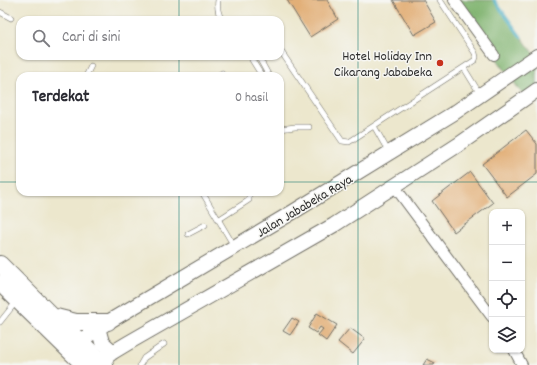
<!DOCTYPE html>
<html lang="id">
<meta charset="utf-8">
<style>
body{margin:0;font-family:Dekko,sans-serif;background:#f7f7f7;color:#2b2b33}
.controls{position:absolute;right:12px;bottom:12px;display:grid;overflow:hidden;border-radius:8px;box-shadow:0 1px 3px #0004}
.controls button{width:36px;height:36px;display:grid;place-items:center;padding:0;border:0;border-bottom:1px solid #e1e1e2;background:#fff;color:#2b2b33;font:20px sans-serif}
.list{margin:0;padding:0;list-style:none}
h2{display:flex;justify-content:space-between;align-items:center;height:52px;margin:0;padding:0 16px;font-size:17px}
h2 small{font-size:13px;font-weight:400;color:#7c7c81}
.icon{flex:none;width:22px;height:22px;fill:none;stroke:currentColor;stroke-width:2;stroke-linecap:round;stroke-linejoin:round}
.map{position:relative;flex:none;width:537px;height:365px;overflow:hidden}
.search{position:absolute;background:#fff;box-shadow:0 1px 3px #0004;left:16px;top:16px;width:268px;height:44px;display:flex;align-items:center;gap:10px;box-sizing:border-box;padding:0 14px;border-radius:12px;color:#7c7c81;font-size:15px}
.panel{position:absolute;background:#fff;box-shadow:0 1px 3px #0004;left:16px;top:72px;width:268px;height:124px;border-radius:12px}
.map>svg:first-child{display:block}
.forest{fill:#7eb26d;stroke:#546e4c}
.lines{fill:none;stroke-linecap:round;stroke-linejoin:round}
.stream{stroke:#45adc5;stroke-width:3}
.building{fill:#e2af77}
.lane-casing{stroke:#6f6d64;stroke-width:6}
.street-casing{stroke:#6f6d64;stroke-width:12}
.secondary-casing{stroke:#6f6d64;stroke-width:16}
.primary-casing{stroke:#6f6d64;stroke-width:18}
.lane{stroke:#fff;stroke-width:5}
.street{stroke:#fff;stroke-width:10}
.secondary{stroke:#fff;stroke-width:14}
.primary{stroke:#fff;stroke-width:16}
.grid{fill:none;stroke:#0f766e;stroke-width:1;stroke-opacity:0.55}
.poi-dot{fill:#c8321e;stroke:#f6f6f2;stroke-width:1.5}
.labels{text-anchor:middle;stroke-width:3;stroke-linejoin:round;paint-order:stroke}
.poi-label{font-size:14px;fill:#2b2b2b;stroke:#f6f6f2;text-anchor:end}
.street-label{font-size:14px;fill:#2b2b2b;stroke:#f6f6f2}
</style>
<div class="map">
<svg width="537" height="365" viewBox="0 0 537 365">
<rect width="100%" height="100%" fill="#f6f6f2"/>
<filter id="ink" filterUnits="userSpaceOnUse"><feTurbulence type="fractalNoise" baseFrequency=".025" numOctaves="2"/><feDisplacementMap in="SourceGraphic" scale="8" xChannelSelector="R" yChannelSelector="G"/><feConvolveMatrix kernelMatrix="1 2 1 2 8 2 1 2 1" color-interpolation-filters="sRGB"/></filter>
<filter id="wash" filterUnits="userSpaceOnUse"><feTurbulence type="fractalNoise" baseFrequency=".012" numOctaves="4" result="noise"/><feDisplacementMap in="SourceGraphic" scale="16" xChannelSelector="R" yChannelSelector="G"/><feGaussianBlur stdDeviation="0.9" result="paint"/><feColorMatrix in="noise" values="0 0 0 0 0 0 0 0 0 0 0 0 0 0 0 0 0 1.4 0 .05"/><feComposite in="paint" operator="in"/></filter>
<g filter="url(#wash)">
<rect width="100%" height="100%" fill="#ece7cd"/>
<!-- forest -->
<path class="forest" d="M454,0h40l43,58v39l-8,6z"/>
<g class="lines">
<!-- stream -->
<path class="stream" d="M494,0l27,37"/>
</g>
<g id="blocks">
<!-- building -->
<path class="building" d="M287,0h40l11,19 -28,18z
M393,0h30l13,22 -22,13z
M526,130l11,14v30l-30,23 -25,-33z
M470,172l23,31 -39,29 -22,-31z
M317,313l20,12 -11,16 -8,-6 5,-6 -3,-2 -4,6 -8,-5z
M292,318l7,4 -9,13 -7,-4z
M350,328l15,11 -12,15 -15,-12z
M427,359l8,4 -1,2h-11z"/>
</g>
</g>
<g filter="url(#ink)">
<use href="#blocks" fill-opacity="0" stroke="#6f6d64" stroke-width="1"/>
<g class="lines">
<defs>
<path id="lane" d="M218,0c-1,7 0,14 4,20
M0,12l11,6
M280,50l62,91 7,1 126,-82 1,-3 -1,-4 -35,-53
M258,56l11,20
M252,60l10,16
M464,68l16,26
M86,76l5,-10
M217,76l5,-3
M374,126l14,25
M280,129l15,-2h14
M202,192l32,54
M218,220l28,-18 3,-2v-8
M188,234l17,-9
M0,322l16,-20
M140,365l4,-7 20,-14"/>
<path id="street" d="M454,0l40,55
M395,187l97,130
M514,350l8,15"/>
<path id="secondary" d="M98,328l4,14 11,10
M72,348l17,-13 19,-13 185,-110 161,-99 83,-57
M96,365l17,-13 15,-9 206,-118 124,-80 79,-55"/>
<path id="primary" d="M0,264l52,52 28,25 25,24
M0,283l84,82
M56,317l20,5h32"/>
</defs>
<!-- lane casing -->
<use href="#lane" class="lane-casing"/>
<!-- street casing -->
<use href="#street" class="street-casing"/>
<!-- secondary casing -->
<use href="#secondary" class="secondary-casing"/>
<!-- primary casing -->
<use href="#primary" class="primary-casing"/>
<!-- lane -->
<use href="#lane" class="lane"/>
<!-- street -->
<use href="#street" class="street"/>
<!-- secondary -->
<use href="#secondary" class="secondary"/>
<!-- primary -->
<use href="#primary" class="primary"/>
</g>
</g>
<!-- grid -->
<path class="grid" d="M179,0v20M358,0v365M179,56v20M0,182h20M280,182h257M179,192v173"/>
<!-- markers -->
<circle class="poi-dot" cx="440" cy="63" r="4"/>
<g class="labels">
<!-- poi labels -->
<g class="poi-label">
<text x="432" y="60">Hotel Holiday Inn<tspan x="432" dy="16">Cikarang Jababeka</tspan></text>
</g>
<!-- street labels -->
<g class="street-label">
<text transform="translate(304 205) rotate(-31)" y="5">Jalan Jababeka Raya</text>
</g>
</g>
</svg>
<div class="controls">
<button>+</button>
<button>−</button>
<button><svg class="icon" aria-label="locate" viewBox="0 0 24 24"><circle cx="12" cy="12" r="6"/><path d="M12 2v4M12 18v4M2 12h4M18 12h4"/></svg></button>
<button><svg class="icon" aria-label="layers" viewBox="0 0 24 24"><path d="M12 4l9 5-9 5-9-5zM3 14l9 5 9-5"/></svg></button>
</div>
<div class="search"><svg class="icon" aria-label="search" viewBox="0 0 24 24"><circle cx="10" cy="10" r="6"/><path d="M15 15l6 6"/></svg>Cari di sini</div>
<section class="panel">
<h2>Terdekat<small>0 hasil</small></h2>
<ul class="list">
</ul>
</section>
</div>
